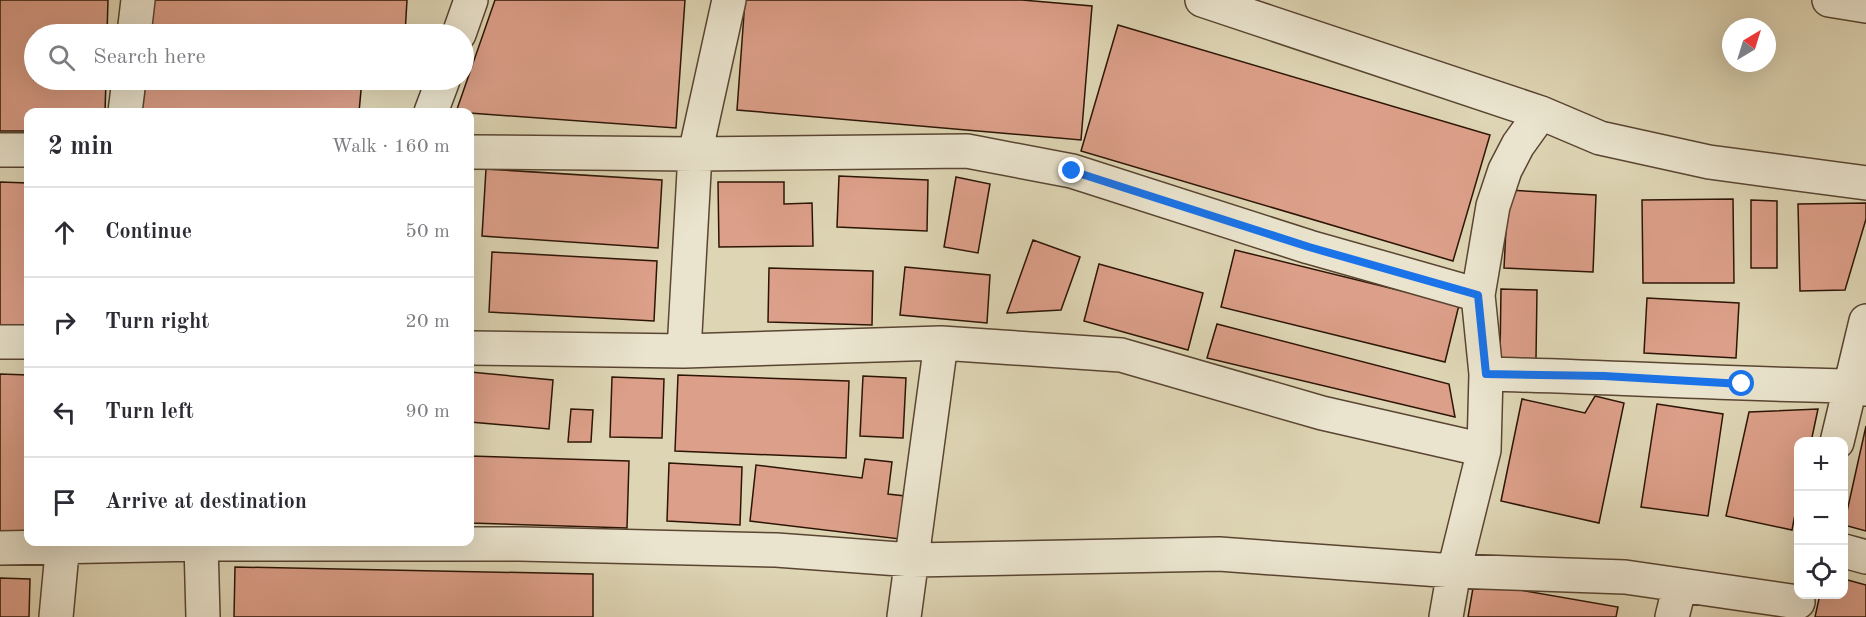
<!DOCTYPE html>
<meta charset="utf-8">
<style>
body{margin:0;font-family:"Old Standard TT",serif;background:#f2f2f3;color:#2b2b33}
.controls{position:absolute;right:18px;bottom:18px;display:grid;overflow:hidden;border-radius:12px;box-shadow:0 6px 24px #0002}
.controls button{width:54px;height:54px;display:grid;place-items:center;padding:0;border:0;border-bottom:2px solid #e1e1e2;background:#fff;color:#2b2b33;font:30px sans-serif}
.compass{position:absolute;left:1722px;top:18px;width:54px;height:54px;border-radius:50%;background:#fff;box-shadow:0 6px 24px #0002;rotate:38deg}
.stop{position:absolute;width:18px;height:18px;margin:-14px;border:4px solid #1a73e8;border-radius:50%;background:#fff}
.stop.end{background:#1a73e8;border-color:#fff;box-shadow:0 2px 6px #0008}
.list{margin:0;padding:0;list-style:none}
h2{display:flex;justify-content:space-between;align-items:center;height:78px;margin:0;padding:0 24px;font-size:26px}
h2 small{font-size:20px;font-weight:400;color:#7c7c81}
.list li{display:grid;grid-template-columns:39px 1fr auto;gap:18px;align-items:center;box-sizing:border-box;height:90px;padding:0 24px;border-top:2px solid #e1e1e2}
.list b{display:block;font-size:22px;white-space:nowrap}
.list em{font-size:20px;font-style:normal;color:#7c7c81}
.icon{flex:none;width:33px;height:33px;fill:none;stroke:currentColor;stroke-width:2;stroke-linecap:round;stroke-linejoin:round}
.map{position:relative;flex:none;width:1866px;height:617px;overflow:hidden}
.search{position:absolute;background:#fff;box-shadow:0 6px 24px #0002;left:24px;top:24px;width:450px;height:66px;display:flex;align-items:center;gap:15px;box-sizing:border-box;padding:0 21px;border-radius:33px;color:#7c7c81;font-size:22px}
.panel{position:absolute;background:#fff;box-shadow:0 6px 24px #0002;left:24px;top:108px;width:450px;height:438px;border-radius:12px}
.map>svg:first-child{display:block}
.building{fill:#dc9f89;stroke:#2d1505;stroke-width:1.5}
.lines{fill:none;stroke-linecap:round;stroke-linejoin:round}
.street-casing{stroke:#594531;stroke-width:36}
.street{stroke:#eae4ce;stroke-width:33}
.route{stroke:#1a73e8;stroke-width:8}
</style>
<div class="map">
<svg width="1866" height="617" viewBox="0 0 1866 617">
<rect width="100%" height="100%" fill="#ded5b4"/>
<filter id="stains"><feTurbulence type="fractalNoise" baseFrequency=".00333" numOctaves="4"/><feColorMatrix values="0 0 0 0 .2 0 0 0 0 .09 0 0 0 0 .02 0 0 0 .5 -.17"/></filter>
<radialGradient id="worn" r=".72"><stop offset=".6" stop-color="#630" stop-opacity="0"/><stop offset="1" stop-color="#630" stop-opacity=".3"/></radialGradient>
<!-- building -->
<path class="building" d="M0,0h108l-1,34h-73v46h72l-1,32h-77v19h-28z
M149,0h258l-2,34h-259z
M495,0h190l-9,128 -220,-16z
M745,0h277l70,6 -11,134 -344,-30z
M1118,25l372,110 -37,126 -372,-110z
M143,80h219l-3,32h-219z
M486,169l176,11 -4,68 -176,-12z
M839,176l89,4 -1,51 -90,-4z
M956,177l34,7 -12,69 -34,-6z
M0,182l28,1v143l-28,-1z
M718,182h66v22l28,-1 1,43 -94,1z
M1508,190l88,5 -3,77 -89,-4z
M1733,199l1,84h-91l-1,-83z
M1751,200l26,1v67h-26z
M1866,203v16l-21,71 -45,1 -2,-87z
M1033,240l47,17 -19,53 -54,3z
M1235,250l224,55 -14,57 -224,-55z
M492,252l165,9 -3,60 -165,-9z
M1099,264l104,29 -15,57 -104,-29z
M905,267l85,8 -3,48 -87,-8z
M769,268l104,3 -1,54 -104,-3z
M1501,289l36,1 -1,69 -36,-1z
M1647,298l92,5 -3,55 -92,-5z
M1217,324l232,60 6,33 -248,-59z
M470,372l83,8 -4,49 -79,-7z
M0,374l28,1v157l-28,-1z
M678,375l171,6 -3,77 -171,-7z
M863,376l43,2 -3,60 -43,-2z
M612,377l52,2 -2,59 -52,-1z
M1595,396l29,7 -25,120 -98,-22 21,-102 63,14z
M1657,404l66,10 -15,102 -67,-9z
M571,409l22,1 -2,32h-23z
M1818,409l-7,33h-13v57l-6,31 -66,-14 23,-104z
M1866,426v105l-22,-6z
M470,456l159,5 -2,67 -157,-5z
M865,459l27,3 -4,32 17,2 -5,43 -150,-18 6,-56 106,13z
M669,463l73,4 -2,58 -73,-4z
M235,567l358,7v43h-359z
M0,578l30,1 -1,38h-29z
M1844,579l22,6v32h-51l5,-23h24z
M1474,582l144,25 -2,10h-148z"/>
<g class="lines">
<defs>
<path id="street" d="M1202,0l339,113 59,25 109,24 157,21
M1829,0l37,6
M134,34l4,-34
M459,34l12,-34
M125,112l4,-32
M431,112l12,-32
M0,150h28
M470,152l225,2 272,-3 105,20 237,76 169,48
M0,342h28
M470,348l214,3 257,-8 180,12 201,58 162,37
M684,351l11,-197 34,-154
M1486,374c122,3 244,10 365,12l15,3
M1837,442l29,-121
M201,544l2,73
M0,548l201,-4h319l256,6 137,10 306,-6 235,17 171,6 173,25
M1844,551l22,6
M56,617l7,-75
M904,617l37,-274
M1446,617l8,-46 30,-121 2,-76 -8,-79 15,-89 12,-36 13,-25 23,-32
M1672,617l8,-32"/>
</defs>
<!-- street casing -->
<use href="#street" class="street-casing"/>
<!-- street -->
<use href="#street" class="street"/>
</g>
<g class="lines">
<!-- route -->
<path class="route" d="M1072,171l237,76 169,48 8,79 118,2 138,8"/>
</g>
<rect width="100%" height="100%" filter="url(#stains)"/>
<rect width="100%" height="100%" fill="url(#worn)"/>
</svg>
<div class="controls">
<button>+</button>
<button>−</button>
<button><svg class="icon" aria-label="locate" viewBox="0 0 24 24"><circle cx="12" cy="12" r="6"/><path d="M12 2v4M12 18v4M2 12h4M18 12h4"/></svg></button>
</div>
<svg class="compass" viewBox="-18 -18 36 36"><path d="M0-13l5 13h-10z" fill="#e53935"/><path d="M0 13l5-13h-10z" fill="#7c7c81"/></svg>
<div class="stop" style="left:1742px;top:384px"></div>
<div class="stop end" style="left:1072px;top:171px"></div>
<div class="search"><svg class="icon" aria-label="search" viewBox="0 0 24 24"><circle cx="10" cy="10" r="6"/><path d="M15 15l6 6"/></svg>Search here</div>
<section class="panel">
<h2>2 min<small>Walk · 160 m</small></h2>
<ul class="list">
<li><svg class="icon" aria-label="ahead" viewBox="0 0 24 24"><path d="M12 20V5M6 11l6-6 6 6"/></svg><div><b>Continue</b></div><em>50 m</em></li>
<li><svg class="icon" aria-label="right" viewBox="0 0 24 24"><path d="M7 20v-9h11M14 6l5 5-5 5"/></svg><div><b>Turn right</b></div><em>20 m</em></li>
<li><svg class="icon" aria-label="left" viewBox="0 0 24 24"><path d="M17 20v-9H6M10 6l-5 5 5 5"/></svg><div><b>Turn left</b></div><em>90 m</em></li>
<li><svg class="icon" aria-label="arrive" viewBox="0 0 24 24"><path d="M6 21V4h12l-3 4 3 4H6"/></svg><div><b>Arrive at destination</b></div></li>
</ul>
</section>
</div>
